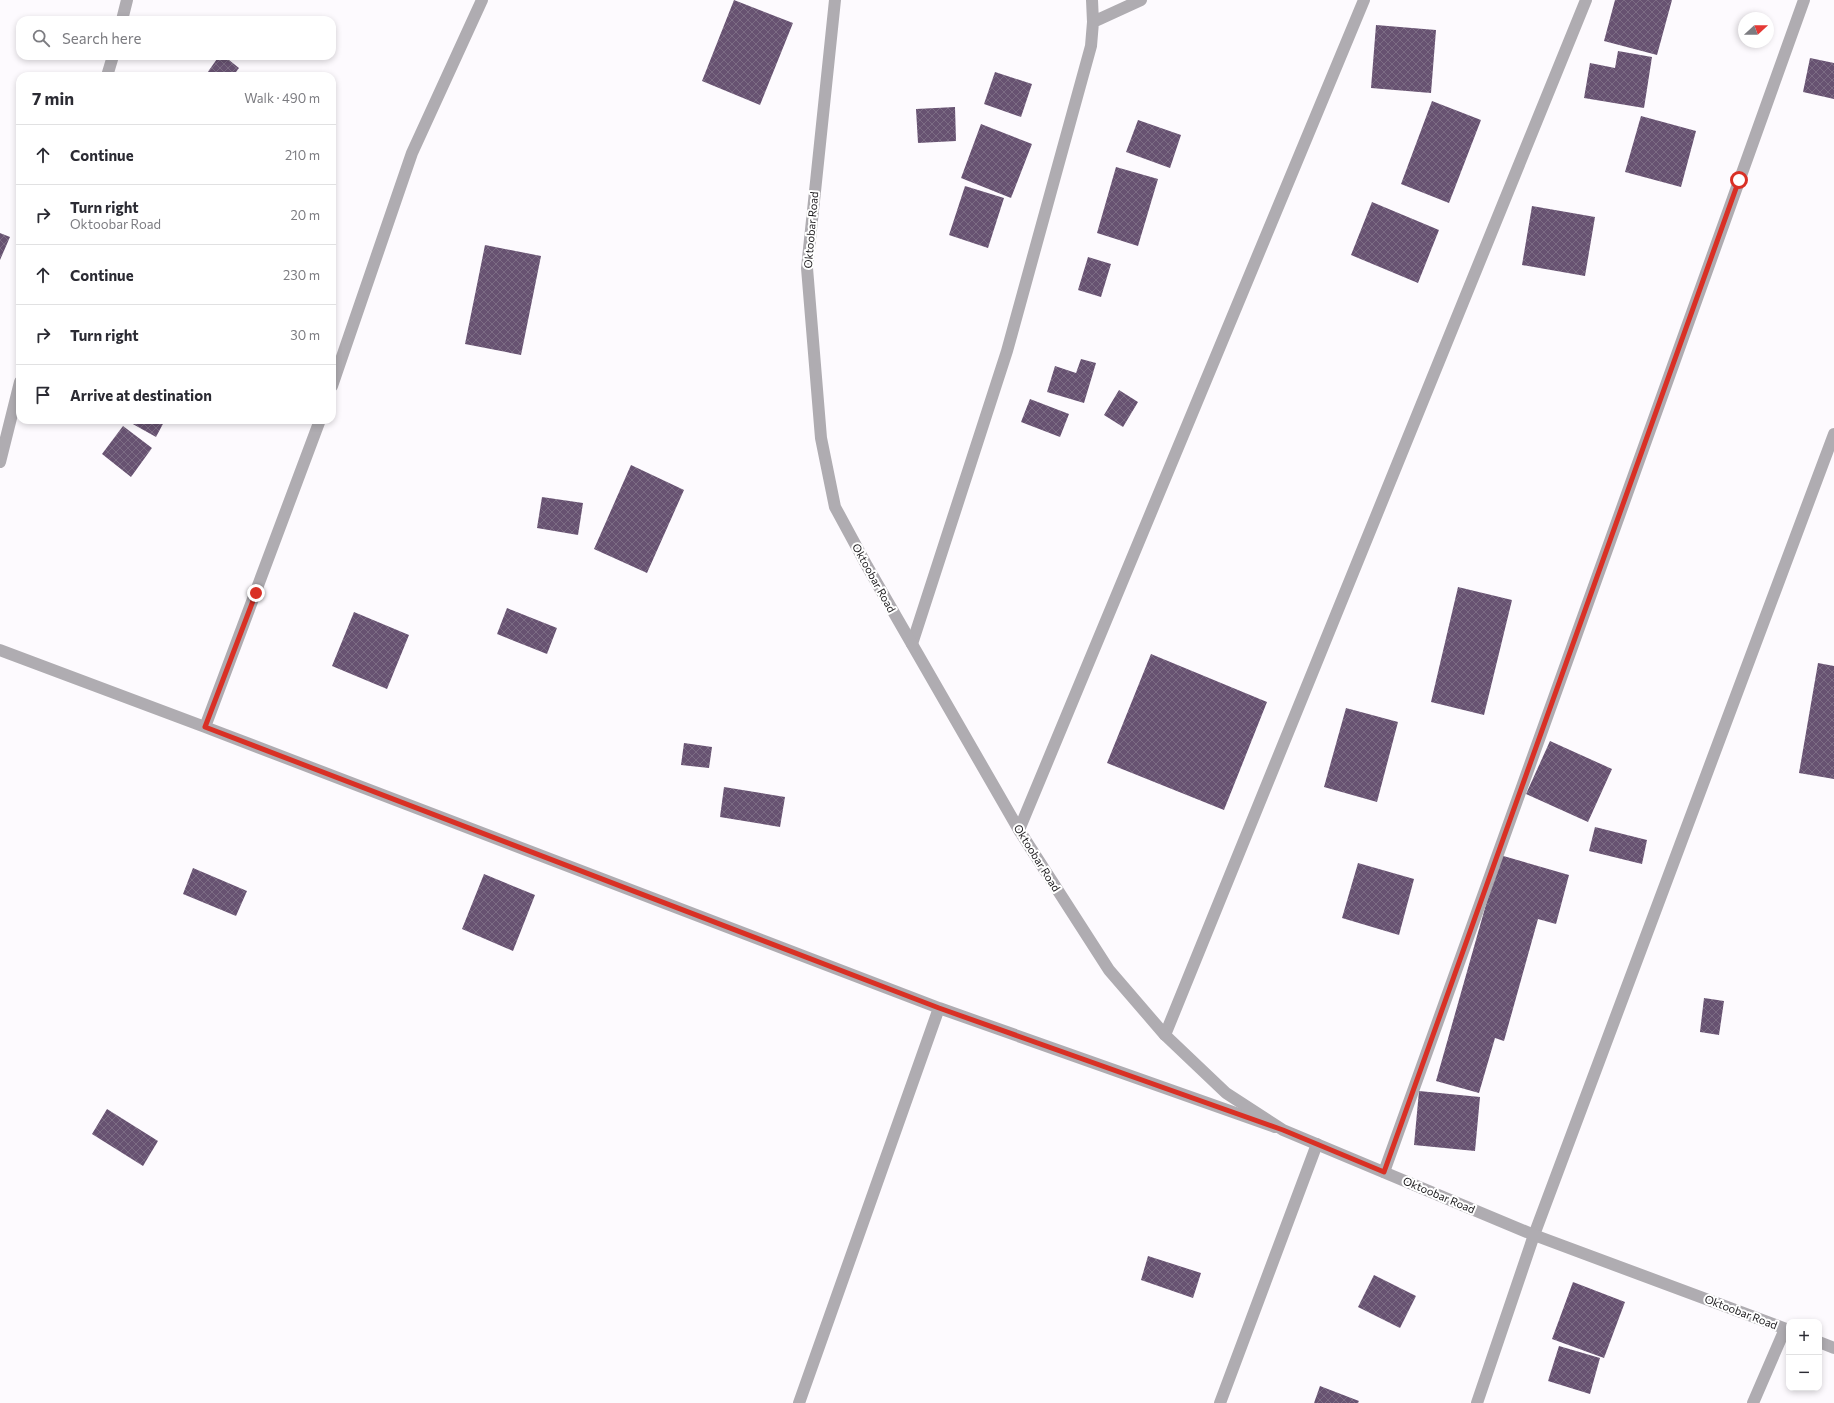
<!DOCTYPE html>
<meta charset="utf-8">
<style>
body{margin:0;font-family:Commissioner,sans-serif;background:#f2f2f3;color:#2b2b33}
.controls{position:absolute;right:12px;bottom:12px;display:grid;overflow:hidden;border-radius:8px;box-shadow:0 2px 6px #0003}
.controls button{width:36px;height:36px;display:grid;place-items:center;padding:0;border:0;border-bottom:1px solid #e1e1e2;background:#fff;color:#2b2b33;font:20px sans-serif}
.compass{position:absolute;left:1738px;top:12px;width:36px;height:36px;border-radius:50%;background:#fff;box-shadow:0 2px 6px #0003;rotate:69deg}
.stop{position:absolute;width:12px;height:12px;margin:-9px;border:3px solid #d93025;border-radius:50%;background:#fff}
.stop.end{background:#d93025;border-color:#fff;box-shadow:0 1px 4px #0008}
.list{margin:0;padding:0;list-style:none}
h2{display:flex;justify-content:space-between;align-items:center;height:52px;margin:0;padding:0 16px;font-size:17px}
h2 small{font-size:13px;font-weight:400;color:#7c7c81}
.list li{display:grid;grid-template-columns:26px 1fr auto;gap:12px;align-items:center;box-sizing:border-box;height:60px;padding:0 16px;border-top:1px solid #e1e1e2}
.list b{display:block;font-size:15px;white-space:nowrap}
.list p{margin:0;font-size:13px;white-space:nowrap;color:#7c7c81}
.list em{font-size:13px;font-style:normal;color:#7c7c81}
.icon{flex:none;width:22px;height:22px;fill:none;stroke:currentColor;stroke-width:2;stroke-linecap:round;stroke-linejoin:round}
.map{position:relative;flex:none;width:1834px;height:1403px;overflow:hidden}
.search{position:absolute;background:#fff;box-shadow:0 2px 6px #0003;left:16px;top:16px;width:320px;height:44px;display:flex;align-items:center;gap:10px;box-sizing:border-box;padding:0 14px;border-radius:12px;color:#7c7c81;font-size:15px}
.panel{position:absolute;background:#fff;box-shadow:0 2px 6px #0003;left:16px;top:72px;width:320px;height:352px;border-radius:12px}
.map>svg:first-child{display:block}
.building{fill:url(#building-cross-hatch)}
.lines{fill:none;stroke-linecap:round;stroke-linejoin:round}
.minor{stroke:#afacb1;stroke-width:12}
.tertiary{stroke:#afacb1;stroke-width:12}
.route{stroke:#d93025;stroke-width:5}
.labels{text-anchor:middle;stroke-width:4;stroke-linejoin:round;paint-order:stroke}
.street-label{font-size:11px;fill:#1b191c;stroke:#fff}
</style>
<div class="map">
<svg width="1834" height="1403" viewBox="0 0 1834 1403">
<defs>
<pattern id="building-cross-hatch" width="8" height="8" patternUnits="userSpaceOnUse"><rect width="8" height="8" fill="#675271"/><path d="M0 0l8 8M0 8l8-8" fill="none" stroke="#7c6c84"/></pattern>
</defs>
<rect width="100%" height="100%" fill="#fdfafe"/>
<!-- building -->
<path class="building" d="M734,0l59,23 -33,82 -58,-24z
M1615,0h57l-15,55 -53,-14z
M1376,25l60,5 -5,63 -60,-5z
M1618,51l34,6 -8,51 -60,-10 6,-35 25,5z
M219,56h5l15,12 -6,8h-28z
M1810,58l24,5v36l-31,-7z
M995,72l37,12 -11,33 -37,-13z
M1432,101l49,19 -32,83 -48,-19z
M955,107l1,34 -38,2 -2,-34z
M1641,116l55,15 -15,56 -56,-15z
M1138,120l43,15 -11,33 -44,-16z
M981,124l51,20 -21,54 -50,-20z
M1116,167l42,12 -20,67 -41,-13z
M965,186l39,12 -16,50 -39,-13z
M1372,202l67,28 -21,53 -67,-28z
M1532,206l63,11 -10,59 -63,-11z
M0,233l10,4 -10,23z
M485,245l56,11 -20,99 -56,-11z
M1088,257l23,7 -10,33 -23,-7z
M1081,359l15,4 -12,40 -37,-11 8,-26 21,7z
M1119,390l19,12 -15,25 -19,-12z
M1030,399l39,15 -9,23 -39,-15z
M132,420h33l-9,17 -25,-14z
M123,426l29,22 -21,29 -29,-23z
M631,465l53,25 -37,83 -53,-24z
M542,497l41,6 -5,32 -41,-7z
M1458,587l54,13 -28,115 -53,-13z
M507,608l50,20 -10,26 -50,-20z
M354,612l55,23 -22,54 -55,-23z
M1151,654l116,48 -43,108 -117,-47z
M1818,663l16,3v113l-35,-6z
M1346,708l52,14 -21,80 -53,-15z
M1550,741l62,28 -24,53 -62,-28z
M684,743l28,4 -3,21 -28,-3z
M724,787l61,10 -5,30 -60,-10z
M1595,827l52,13 -5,24 -53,-13z
M1500,855l69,20 -13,49 -18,-5 -34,122 -9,-3 -16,55 -43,-12z
M1358,863l56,16 -15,56 -57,-17z
M193,868l54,23 -11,25 -53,-22z
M484,874l51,21 -22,56 -51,-22z
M1704,998l20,3 -5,34 -19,-3z
M1419,1091l61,6 -5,54 -61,-6z
M107,1109l51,32 -15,25 -51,-32z
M1148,1256l53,17 -8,25 -52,-18z
M1374,1275l42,21 -16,32 -42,-21z
M1573,1282l52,20 -21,56 -52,-19z
M1559,1346l41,12 -10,36 -42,-13z
M1320,1386l39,15 -1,2h-44z"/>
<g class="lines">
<!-- minor -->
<path class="minor" d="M122,20l5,-20
M1093,22l48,-22
M107,76l6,-20
M332,386l80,-233 70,-153
M0,462l20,-80
M912,644l95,-293 84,-305 2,-24 -1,-22
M0,650l205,77 734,281 336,119
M205,727l115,-307
M1019,830l345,-830
M1165,1035l421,-1035
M1384,1172l420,-1172
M799,1403l140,-395
M1220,1403l97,-259
M1477,1403l57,-168 300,-801
M1753,1403l32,-74"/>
<!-- tertiary -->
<path class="tertiary" d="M835,0l-28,268 14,170 14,69 32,59 152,264 90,140 56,65 61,58 57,37 251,105 255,95
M1819,1342l15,6"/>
</g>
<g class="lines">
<!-- route -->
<path class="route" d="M256,593l-51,134 734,281 344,122 101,42 355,-992"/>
</g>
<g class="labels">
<!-- street labels -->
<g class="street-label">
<text transform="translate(811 230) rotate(-85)" y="4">Oktoobar Road</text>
<text transform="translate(874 578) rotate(61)" y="4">Oktoobar Road</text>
<text transform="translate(1037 858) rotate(58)" y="4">Oktoobar Road</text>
<text transform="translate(1439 1195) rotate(23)" y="4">Oktoobar Road</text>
<text transform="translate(1741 1312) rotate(21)" y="4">Oktoobar Road</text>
</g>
</g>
</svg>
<div class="controls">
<button>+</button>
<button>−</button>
</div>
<svg class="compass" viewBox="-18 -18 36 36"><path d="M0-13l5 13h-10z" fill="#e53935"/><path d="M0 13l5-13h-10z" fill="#7c7c81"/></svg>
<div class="stop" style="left:1739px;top:180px"></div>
<div class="stop end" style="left:256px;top:593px"></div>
<div class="search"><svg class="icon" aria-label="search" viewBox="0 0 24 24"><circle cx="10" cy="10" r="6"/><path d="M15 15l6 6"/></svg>Search here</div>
<section class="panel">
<h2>7 min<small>Walk · 490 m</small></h2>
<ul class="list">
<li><svg class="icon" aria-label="ahead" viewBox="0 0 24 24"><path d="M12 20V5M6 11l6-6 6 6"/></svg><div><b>Continue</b></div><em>210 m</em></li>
<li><svg class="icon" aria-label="right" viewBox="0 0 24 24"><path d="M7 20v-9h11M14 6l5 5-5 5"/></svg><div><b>Turn right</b><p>Oktoobar Road</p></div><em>20 m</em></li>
<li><svg class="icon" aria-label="ahead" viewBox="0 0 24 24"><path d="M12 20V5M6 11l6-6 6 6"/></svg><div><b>Continue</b></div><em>230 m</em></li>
<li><svg class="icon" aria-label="right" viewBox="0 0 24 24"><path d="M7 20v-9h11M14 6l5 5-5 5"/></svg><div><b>Turn right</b></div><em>30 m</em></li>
<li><svg class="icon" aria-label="arrive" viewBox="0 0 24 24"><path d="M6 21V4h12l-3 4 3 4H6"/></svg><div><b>Arrive at destination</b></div></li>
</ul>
</section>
</div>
